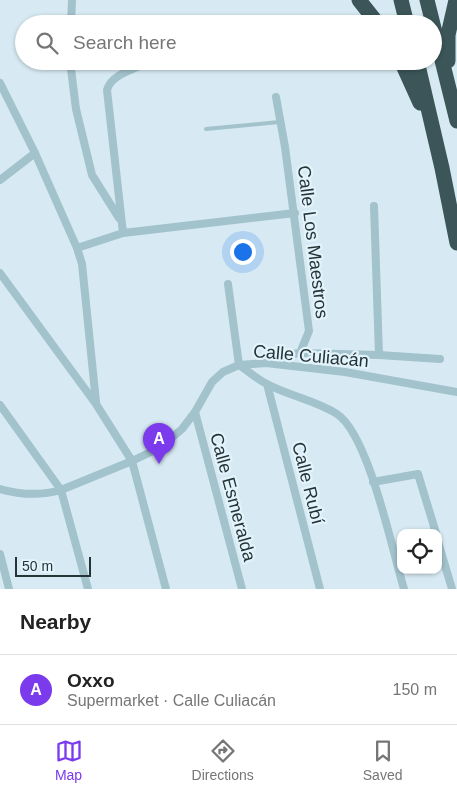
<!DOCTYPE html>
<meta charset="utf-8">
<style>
body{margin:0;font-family:Arial,sans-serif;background:#f6f6f6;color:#222}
.controls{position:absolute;right:15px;bottom:15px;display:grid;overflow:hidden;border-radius:10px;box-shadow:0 1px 4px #0004}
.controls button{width:45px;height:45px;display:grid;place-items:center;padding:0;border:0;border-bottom:1px solid #e0e0e0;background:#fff;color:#222;font:25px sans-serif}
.scale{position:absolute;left:15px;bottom:12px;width:76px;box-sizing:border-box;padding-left:5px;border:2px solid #253436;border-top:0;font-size:14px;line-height:18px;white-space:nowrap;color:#253436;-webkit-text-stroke:4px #e3f3fb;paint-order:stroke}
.you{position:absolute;left:242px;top:251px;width:18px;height:18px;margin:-12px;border:4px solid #fff;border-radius:50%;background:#1a73e8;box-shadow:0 0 0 8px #1a73e833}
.badge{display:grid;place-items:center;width:32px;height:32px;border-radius:50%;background:#7c3aed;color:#fff;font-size:16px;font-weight:700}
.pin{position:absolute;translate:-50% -41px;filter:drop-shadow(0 1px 2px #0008)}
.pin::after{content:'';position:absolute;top:26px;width:18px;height:15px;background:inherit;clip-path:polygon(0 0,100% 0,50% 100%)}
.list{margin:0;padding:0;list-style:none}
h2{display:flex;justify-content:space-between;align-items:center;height:65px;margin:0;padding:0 20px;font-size:21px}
h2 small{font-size:16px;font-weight:400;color:#767676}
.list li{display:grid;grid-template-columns:32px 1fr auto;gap:15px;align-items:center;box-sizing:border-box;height:70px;padding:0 20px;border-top:1px solid #e0e0e0}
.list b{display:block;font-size:19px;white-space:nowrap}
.list p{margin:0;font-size:16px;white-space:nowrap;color:#767676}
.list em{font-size:16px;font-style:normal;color:#767676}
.icon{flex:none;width:28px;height:28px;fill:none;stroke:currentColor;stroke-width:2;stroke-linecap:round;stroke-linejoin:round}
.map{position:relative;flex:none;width:457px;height:589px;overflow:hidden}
.search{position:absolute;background:#fff;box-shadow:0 1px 4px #0004;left:15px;right:15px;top:15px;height:55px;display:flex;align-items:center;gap:12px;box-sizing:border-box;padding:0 18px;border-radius:28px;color:#767676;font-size:19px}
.sheet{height:135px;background:#fff}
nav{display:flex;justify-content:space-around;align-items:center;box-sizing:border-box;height:70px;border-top:1px solid #e0e0e0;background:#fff;font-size:14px;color:#767676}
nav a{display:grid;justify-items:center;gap:2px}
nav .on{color:#7c3aed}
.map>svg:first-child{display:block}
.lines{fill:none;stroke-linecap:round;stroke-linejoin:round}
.service{stroke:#a2c2cc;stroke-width:4}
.minor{stroke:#a2c2cc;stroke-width:8}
.motorway{stroke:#3b5558;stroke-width:15}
.labels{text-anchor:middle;stroke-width:4.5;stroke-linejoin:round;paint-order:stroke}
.street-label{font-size:18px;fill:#253436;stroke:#e3f3fb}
</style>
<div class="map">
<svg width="457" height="589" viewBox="0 0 457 589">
<rect width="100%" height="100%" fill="#d7eaf3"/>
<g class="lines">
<!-- service -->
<path class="service" d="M206,129l73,-7"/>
<!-- minor -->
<path class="minor" d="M71,24l1,-24
M70,61l6,48 16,66 27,43
M0,83l35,70 42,95 5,16 14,138
M0,180l35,-27
M374,206l5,149
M123,233l-16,-143c4,-16 30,-22 44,-29
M77,248l46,-15 172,-20
M0,273l96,131 36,57 34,128
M228,284l11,81
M300,353l79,2 61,4
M266,363l12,-7 22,-3 9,-22 -24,-184 -9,-50
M239,365c9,6 18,14 28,19 22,12 48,16 70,30 32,21 55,136 67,175
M267,384l53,205
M0,405l61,85 27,99
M195,412l47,177
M373,482l45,-8 18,59
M0,489c21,6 40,7 61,1l71,-29 23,-11 14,-10 13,-11 13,-17 17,-30 11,-10 16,-7 27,-2 79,9 112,20
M438,542l14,47
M0,554l9,35"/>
<!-- motorway -->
<path class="motorway" d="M359,0l19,24
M401,0l6,24
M427,0l30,121
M401,61l19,42
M417,61l25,107 15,75
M448,61v-26l8,-35"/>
</g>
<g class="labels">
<!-- street labels -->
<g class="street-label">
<text transform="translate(313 242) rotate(83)" y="6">Calle Los Maestros</text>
<text transform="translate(311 356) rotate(5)" y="6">Calle Culiacán</text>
<text transform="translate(308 483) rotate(76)" y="6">Calle Rubí</text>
<text transform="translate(233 497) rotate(75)" y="6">Calle Esmeralda</text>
</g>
</g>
</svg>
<div class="controls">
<button><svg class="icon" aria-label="locate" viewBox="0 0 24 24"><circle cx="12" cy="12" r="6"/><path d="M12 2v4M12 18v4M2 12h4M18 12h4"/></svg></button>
</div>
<div class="scale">50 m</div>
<div class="you"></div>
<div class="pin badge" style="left:159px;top:464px">A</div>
<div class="search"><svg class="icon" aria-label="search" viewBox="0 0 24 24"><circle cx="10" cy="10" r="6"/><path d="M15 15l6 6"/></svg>Search here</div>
</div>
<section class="sheet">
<h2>Nearby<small></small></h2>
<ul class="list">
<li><span class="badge">A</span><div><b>Oxxo</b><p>Supermarket · Calle Culiacán</p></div><em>150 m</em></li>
</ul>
</section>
<nav>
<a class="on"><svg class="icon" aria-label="map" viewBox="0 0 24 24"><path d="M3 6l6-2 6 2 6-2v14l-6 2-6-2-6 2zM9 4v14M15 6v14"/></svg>Map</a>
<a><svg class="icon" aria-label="directions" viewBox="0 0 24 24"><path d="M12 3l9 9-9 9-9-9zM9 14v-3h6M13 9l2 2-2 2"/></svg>Directions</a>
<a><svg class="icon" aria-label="saved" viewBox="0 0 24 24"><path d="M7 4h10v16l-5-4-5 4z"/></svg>Saved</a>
</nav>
